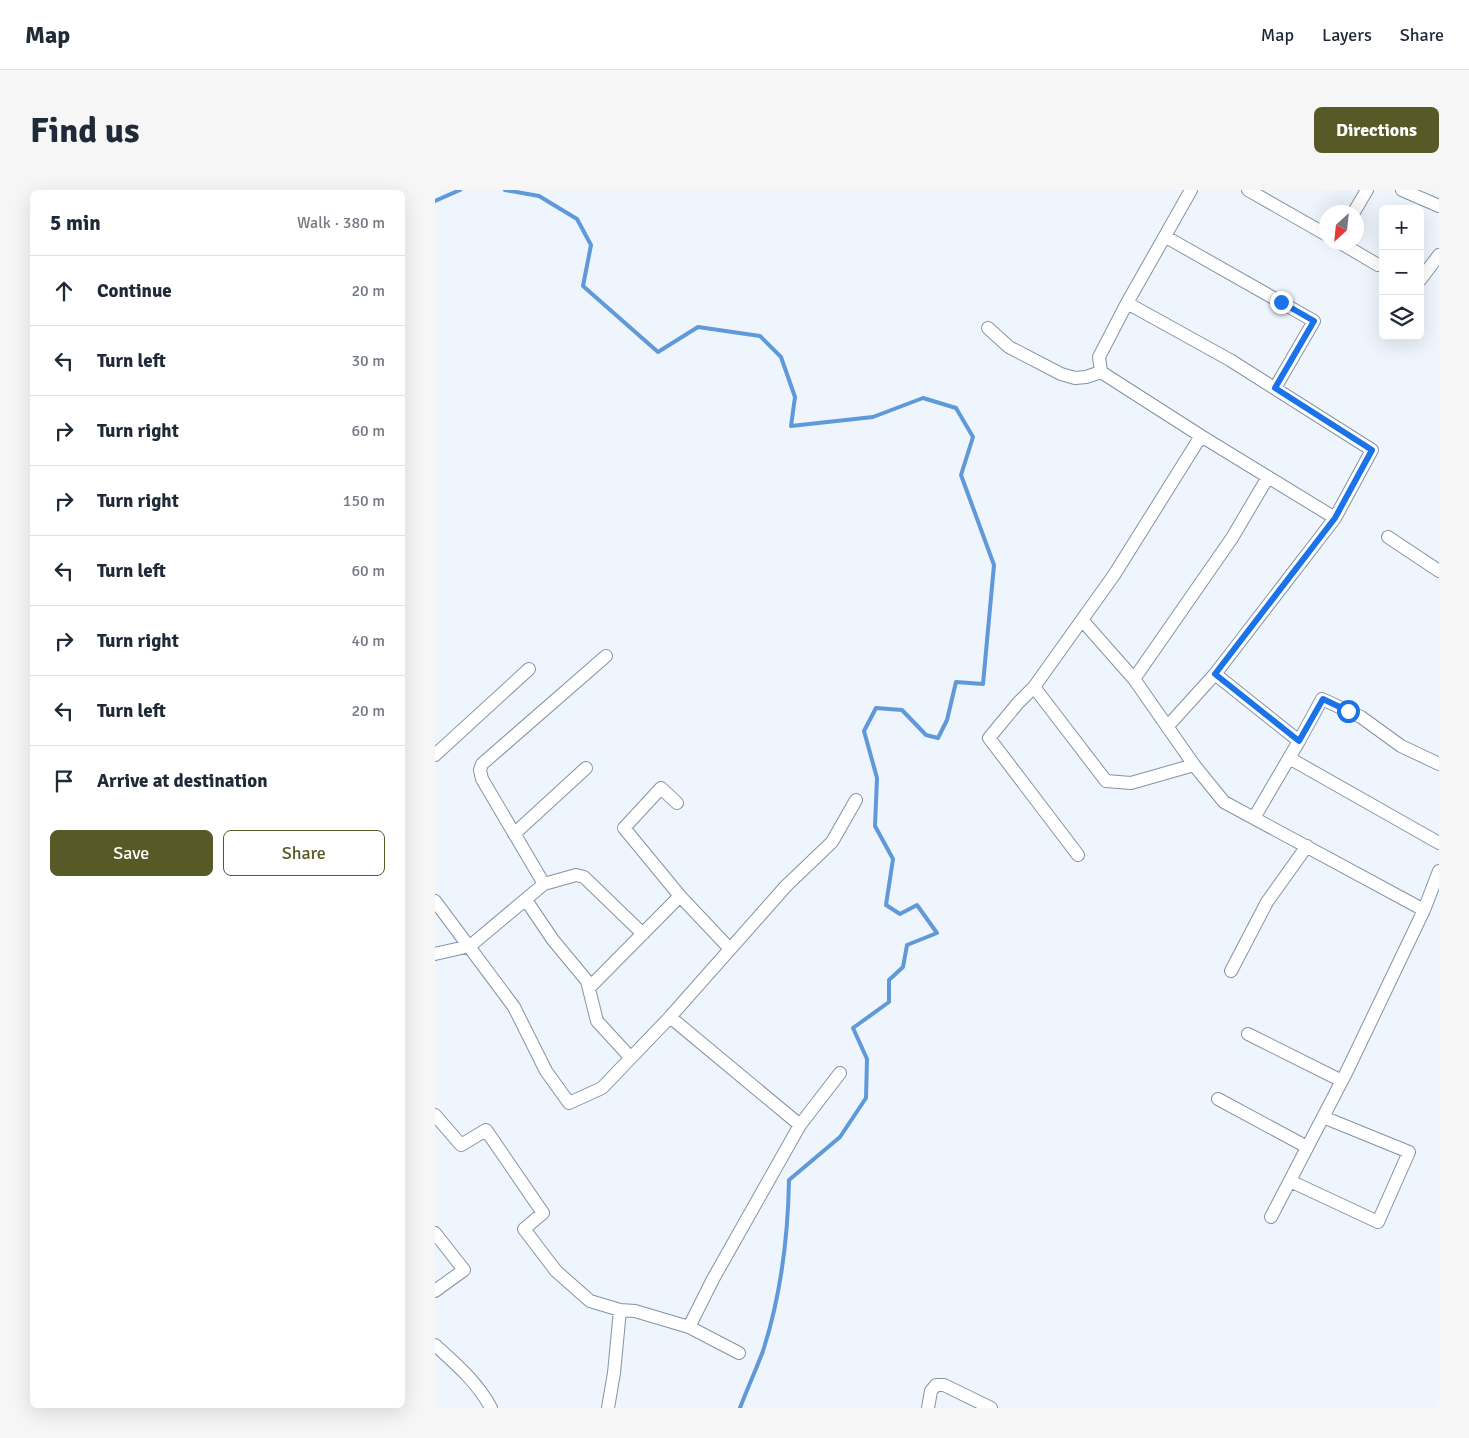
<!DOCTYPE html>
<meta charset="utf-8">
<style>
body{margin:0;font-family:Signika,sans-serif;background:#f6f6f7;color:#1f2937}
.controls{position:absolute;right:15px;top:15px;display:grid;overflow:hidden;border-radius:8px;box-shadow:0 5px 20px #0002}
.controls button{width:45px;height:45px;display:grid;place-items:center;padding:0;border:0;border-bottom:1px solid #e0e1e3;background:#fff;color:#1f2937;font:25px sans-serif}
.compass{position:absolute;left:884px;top:15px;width:45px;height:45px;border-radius:50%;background:#fff;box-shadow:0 5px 20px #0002;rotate:207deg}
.stop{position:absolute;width:15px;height:15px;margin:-11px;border:4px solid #1a73e8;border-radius:50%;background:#fff}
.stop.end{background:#1a73e8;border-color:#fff;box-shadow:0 1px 5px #0008}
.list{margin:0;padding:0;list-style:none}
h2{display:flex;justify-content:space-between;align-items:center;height:65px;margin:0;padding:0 20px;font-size:21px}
h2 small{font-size:16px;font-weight:400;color:#747a83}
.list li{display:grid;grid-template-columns:32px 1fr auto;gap:15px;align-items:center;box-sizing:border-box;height:70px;padding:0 20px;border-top:1px solid #e0e1e3}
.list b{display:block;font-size:19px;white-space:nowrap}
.list em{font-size:16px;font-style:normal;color:#747a83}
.actions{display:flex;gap:10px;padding:15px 20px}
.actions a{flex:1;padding:11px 0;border:1px solid #575926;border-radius:8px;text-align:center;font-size:18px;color:#575926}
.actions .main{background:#575926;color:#fff}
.icon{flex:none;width:28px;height:28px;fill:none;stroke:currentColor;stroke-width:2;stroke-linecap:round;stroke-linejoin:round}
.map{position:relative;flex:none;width:1004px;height:1218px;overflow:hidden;border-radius:8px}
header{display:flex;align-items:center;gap:30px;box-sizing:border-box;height:70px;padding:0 25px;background:#fff;border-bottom:1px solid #e0e1e3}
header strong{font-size:24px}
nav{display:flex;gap:28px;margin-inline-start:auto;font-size:18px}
.intro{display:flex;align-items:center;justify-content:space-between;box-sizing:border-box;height:120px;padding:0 30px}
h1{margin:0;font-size:35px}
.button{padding:12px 22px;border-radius:8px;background:#575926;color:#fff;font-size:18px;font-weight:700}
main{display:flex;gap:30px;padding:0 30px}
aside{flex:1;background:#fff;border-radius:8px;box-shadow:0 5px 20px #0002}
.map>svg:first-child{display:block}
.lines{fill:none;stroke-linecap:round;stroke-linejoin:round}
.stream{stroke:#5f99da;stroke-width:4}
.minor-casing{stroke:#8493a4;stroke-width:14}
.minor{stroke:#fff;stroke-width:12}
.route{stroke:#1a73e8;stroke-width:6}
</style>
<header>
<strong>Map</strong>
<nav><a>Map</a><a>Layers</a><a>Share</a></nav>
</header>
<div class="intro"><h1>Find us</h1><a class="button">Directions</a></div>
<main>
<aside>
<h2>5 min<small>Walk · 380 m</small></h2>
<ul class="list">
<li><svg class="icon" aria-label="ahead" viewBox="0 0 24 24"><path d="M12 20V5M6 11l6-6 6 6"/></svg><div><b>Continue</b></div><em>20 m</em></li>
<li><svg class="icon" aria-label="left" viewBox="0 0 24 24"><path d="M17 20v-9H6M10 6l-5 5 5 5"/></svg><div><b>Turn left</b></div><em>30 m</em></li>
<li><svg class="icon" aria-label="right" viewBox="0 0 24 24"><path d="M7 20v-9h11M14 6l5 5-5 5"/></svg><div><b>Turn right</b></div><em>60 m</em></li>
<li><svg class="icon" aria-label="right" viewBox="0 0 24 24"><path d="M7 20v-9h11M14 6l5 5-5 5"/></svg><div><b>Turn right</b></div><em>150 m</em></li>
<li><svg class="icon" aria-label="left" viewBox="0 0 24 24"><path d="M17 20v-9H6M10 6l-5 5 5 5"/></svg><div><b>Turn left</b></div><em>60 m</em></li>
<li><svg class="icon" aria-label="right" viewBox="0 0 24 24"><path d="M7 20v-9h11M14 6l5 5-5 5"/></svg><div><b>Turn right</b></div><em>40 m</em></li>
<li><svg class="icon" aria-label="left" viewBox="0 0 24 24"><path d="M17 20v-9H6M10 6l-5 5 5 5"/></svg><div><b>Turn left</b></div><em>20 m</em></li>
<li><svg class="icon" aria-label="arrive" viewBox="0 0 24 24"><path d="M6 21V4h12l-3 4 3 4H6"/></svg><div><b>Arrive at destination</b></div></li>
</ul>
<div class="actions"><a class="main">Save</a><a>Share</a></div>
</aside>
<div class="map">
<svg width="1004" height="1218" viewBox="0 0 1004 1218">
<rect width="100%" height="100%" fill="#eef5fd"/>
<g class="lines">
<!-- stream -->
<path class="stream" d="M70,0l34,6 38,23 14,26 -8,41 75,66 40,-25 62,9 21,21 14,40 -4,29 82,-9 50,-19 33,10 17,29 -12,38 33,90 -11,119 -27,-2 -9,38 -9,18 -12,-3 -24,-25 -26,-2 -12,23 13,47 -2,48 18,33 -7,46 14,9 17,-9 20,28 -30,12 -4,22 -14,13v22l-36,26 14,31 -1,39 -26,39 -51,43c-1,58 -8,115 -26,171 -7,19 -16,38 -23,57
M0,11l25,-11"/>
<defs>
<path id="minor" d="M756,0l-64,113 -28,54 2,15 100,64 -87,139 -80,112 72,94 25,2 63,-18 30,37 200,108 -77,161 -76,146
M813,0l79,45
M967,0l37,16
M919,22l13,-22
M731,47l148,84 -39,67
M904,52l39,23
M985,90l19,-25
M692,113l103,57 142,90 -37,68 -134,-82
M553,138l21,19 52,27 14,4 11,-1 15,-5
M953,347l51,34
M647,430l52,59 60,86
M780,484l120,-156
M699,489l98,-141 36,-61
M599,497l-16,16 -29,35 89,117
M732,537l48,-53 84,67 -45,77
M864,551l23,-42 39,18 40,29 38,18
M0,565l94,-86
M854,568l150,85
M79,644l72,-66
M109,694l32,-9 8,2 59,57
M245,706l50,53
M91,710l27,40 34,41 10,40 33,36
M0,711l79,106 32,64 23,32 33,-15 68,-71 116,-131 46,-44 24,-42
M989,720l15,-39
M0,764l35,-8 74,-62 -62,-105 -2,-9 2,-6 124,-108
M796,781l36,-69 40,-56
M154,798l91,-92 -56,-68 37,-40 16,15
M235,827l130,108
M813,844l94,47
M783,909l89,48
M0,925l26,30 25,-15 57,83 -19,16 32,42 34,30 30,9 15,1 54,16 50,26
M855,991l88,41 31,-70 -86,-35
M0,1043l29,37 -29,21
M254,1137l24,-48 87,-154 40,-52
M0,1155c21,19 43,38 56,63
M173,1218l6,-35 6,-63
M493,1218l3,-17 5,-6h8l47,23"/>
</defs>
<!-- minor casing -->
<use href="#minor" class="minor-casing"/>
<!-- minor -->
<use href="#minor" class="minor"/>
</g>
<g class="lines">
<!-- route -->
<path class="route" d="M846,112l33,19 -39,67 97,62 -37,68 -120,156 84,67 24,-42 25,12"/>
</g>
</svg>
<div class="controls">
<button>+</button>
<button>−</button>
<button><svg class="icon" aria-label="layers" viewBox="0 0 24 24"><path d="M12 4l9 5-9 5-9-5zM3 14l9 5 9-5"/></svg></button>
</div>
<svg class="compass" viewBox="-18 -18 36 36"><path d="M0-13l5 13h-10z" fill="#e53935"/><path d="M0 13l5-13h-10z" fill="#747a83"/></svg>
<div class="stop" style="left:913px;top:521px"></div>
<div class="stop end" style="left:846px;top:112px"></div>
</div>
</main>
